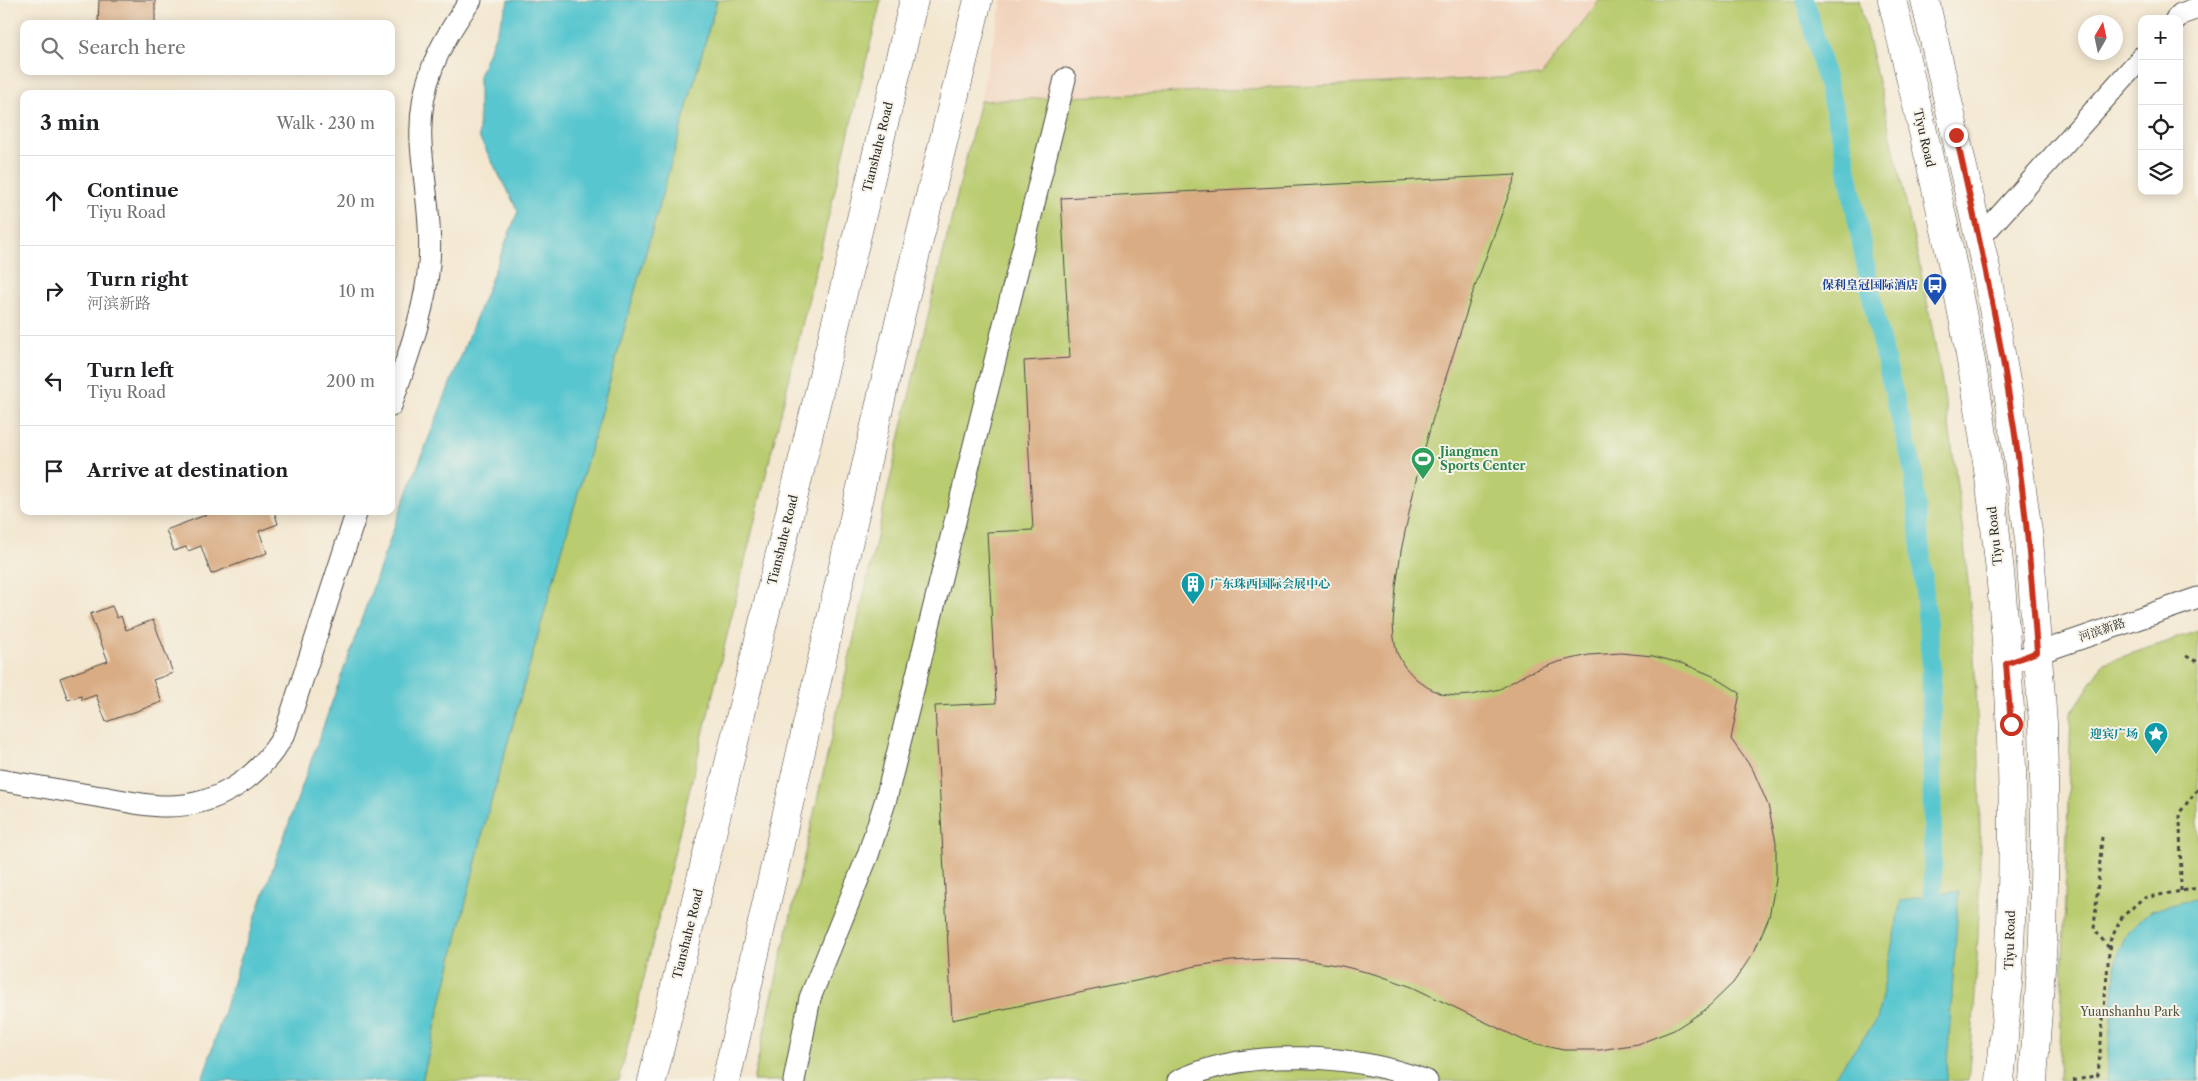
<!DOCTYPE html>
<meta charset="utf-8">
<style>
body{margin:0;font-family:"Libre Caslon Text","Noto Serif SC",serif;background:#f2f2f2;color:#202124}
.controls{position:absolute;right:15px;top:15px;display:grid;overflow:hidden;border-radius:10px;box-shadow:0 2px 12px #0003}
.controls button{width:45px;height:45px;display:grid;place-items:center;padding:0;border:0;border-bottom:1px solid #e0e0e0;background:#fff;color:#202124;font:25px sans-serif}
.compass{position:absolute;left:2078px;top:15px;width:45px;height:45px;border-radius:50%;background:#fff;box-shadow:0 2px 12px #0003;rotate:9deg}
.stop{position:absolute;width:15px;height:15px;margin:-11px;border:4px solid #c8321e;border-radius:50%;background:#fff}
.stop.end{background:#c8321e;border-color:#fff;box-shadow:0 1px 5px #0008}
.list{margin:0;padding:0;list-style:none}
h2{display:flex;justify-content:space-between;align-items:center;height:65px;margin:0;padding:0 20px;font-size:21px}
h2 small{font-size:16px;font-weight:400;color:#757577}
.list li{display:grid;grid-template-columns:32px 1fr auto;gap:15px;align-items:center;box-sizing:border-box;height:90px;padding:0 20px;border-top:1px solid #e0e0e0}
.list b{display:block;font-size:19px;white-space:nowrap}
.list p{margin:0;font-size:16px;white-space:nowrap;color:#757577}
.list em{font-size:16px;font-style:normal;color:#757577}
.icon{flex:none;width:28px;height:28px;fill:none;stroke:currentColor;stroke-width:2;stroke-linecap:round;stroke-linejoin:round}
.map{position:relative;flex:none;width:2198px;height:1081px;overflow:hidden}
.search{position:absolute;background:#fff;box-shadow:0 2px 12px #0003;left:20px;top:20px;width:375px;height:55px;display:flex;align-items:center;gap:12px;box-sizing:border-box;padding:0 18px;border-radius:10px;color:#757577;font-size:19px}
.panel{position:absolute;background:#fff;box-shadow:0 2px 12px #0003;left:20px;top:90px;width:375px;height:425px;border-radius:10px}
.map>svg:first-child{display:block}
.built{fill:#f2d4be}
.green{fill:#b9cc70;stroke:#727c4e}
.water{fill:#59c6cf;stroke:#42787d}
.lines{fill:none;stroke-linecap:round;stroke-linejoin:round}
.canal{stroke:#59c6cf;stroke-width:19}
.building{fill:#d9ac83}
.minor-casing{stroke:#494744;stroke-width:23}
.major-casing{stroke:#494744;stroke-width:29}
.path{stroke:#494744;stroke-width:3;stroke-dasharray:4 4;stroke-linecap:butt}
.minor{stroke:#fff;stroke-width:21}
.major{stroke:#fff;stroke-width:28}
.route{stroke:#c8321e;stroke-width:6}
.labels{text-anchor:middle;stroke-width:4;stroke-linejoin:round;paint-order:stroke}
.street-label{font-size:12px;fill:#2b2b2b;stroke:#f7f3e8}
.transit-label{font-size:12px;font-weight:bold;fill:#164399;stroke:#f7f3e8;text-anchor:end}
.leisure-label{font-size:12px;font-weight:bold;fill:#27864d;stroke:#f7f3e8;text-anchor:start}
.culture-label{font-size:12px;font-weight:bold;fill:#0d838f;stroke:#f7f3e8;text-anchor:start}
.park-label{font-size:12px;fill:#4e533c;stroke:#f7f3e8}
</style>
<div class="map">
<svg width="2198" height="1081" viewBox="0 0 2198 1081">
<rect width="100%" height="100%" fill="#f7f3e8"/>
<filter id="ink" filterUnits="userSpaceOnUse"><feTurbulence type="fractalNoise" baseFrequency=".02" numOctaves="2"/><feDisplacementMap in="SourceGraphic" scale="10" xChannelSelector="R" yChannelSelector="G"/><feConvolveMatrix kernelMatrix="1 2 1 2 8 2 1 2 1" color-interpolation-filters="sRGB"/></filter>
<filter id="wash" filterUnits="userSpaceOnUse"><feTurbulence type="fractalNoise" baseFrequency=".0096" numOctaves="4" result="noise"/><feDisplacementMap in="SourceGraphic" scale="20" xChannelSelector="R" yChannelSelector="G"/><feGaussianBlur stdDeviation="1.12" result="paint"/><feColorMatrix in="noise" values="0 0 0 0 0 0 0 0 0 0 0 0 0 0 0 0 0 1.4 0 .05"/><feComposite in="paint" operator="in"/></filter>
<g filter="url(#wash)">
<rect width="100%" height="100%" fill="#f3e7d0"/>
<!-- built -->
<path class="built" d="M1002,0h598l-58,76 -562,25z"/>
<!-- green -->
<path class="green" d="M717,0h164l-262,1081h-197l65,-265z
M1600,0h259c32,137 66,274 88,413 34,221 43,446 21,668h-1215l165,-724 62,-256 561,-25z
M2198,631v450h-139l12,-367 33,-51z"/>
<!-- water -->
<path class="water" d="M509,0h208l-230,816 -65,265h-220l36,-115 162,-455 118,-300 -39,-74v-61z
M1959,891l-13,190h-115l46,-61 24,-120z
M2198,898v183h-92l10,-124 12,-26 22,-20z"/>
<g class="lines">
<!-- canal -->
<path class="canal" d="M1805,0l36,136 37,194 35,139 18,194 2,232"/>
</g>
<g id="blocks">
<!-- building -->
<path class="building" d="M99,0h56v24h-57z
M1516,175l-44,120 -39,123 -17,62 -15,71 -5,36 -3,36 1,15 3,15 7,13 11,12 12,9 14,7 15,2 16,-1 28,-6 28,-16 30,-11 31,-7 32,-2 32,3 31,8 29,12 27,17 -9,46 22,31 15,35 8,37v38l-7,37 -15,35 -21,31 -28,27 -31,20 -36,14 -38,6h-37l-38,-9 -113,-54 -34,-12 -36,-9 -37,-6 -37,-1 -37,2 -36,5 -36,10 -207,44 -17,-314 61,-3 -9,-171 46,-2 -9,-169 46,-3 -9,-160z
M216,511h58l4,13 -19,7 8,22 -56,21 -10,-28 -13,5 -2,-4 -12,4 -8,-21z
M112,606l5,12 4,-2 5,14 27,-10 20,53 -20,7 9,22 -56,20 -10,-27 -14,5 -1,-4 -13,4 -8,-22 48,-17 -18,-47z"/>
</g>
</g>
<g filter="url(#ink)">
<use href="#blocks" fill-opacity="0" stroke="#494744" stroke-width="1"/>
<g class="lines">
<defs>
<path id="minor" d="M2176,19l5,-5 17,-6
M1979,239l163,-182
M391,406c15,-46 34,-93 38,-142 3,-41 -5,-80 -8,-121 -3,-57 17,-98 50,-143
M2006,664l192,-66
M0,780c34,6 67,11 101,17 21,3 43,9 64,9 53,1 95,-29 120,-73l72,-222
M794,1081l16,-83 58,-143 18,-56 179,-720
M1178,1081c71,-35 177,-27 249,0"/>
<path id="major" d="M1892,0c32,135 65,271 87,408 35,222 44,449 21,673
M1925,0l61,269 24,135 19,135 14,184 2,109 -2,108 -10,141
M652,1081l262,-1081
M726,1081l166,-730 86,-351"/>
</defs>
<!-- minor casing -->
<use href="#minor" class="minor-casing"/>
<!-- major casing -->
<use href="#major" class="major-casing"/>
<!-- path -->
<path class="path" d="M2186,656l12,6
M2102,837l-8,92 15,19
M2181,891l-1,-79 18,-23
M2073,1081l25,-6 12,-134 12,-24 21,-19 55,-10"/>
<!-- minor -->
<use href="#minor" class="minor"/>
<!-- major -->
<use href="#major" class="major"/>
</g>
</g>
<g class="lines" filter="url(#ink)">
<!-- route -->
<path class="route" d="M1956,135c20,89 40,178 54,268 14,83 21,166 27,249l-31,12 5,60"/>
</g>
<!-- icons -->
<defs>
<symbol id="bus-pin" viewBox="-11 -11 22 30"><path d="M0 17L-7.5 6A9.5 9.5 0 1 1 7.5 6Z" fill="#1a4fb4" stroke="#f7f3e8"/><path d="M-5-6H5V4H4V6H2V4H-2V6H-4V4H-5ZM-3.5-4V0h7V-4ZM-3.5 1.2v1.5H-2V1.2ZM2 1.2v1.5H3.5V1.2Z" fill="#fff"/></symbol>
<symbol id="stadium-pin" viewBox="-11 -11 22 30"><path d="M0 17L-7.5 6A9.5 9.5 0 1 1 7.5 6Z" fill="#2e9e5b" stroke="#f7f3e8"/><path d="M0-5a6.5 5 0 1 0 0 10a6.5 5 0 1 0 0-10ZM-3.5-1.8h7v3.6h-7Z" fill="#fff"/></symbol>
<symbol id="building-pin" viewBox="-11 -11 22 30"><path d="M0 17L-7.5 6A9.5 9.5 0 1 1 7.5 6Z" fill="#0f9aa8" stroke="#f7f3e8"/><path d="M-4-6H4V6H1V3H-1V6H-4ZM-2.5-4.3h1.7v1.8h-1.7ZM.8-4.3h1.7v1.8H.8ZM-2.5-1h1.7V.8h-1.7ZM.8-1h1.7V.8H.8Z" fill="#fff"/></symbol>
<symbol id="sight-pin" viewBox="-11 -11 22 30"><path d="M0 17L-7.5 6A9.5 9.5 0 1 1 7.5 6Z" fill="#0f9aa8" stroke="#f7f3e8"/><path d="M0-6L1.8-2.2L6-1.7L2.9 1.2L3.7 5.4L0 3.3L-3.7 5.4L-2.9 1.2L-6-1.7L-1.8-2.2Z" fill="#fff"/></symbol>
</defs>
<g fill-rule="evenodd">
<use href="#bus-pin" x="1921" y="271" width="28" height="38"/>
<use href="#stadium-pin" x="1409" y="445" width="28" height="38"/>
<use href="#building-pin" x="1179" y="570" width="28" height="38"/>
<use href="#sight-pin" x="2142" y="720" width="28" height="38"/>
</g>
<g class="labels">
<!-- street labels -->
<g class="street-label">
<text transform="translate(1924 138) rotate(77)" y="4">Tiyu Road</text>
<text transform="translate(878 147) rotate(-76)" y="4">Tianshahe Road</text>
<text transform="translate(1995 536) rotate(-96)" y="4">Tiyu Road</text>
<text transform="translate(783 540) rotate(-76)" y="4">Tianshahe Road</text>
<text transform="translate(2102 630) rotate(-19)" y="4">河滨新路</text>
<text transform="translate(688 934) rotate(-76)" y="4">Tianshahe Road</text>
<text transform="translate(2010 940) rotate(-88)" y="4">Tiyu Road</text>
</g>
<!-- transit labels -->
<g class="transit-label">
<text x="1918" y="289">保利皇冠国际酒店</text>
</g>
<!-- leisure labels -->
<g class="leisure-label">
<text x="1440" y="456">Jiangmen<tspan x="1440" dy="14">Sports Center</tspan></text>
</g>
<!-- culture labels -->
<g class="culture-label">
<text x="1210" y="588">广东珠西国际会展中心</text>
<text x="2138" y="738" text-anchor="end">迎宾广场</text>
</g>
<!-- park labels -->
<g class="park-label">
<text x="2130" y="1016">Yuanshanhu Park</text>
</g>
</g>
</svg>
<div class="controls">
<button>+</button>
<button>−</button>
<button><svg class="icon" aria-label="locate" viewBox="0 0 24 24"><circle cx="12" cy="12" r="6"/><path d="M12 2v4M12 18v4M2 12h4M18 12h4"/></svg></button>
<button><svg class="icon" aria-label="layers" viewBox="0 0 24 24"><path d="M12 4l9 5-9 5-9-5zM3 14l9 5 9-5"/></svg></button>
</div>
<svg class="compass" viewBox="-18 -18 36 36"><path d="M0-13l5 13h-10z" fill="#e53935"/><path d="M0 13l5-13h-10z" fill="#757577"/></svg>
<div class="stop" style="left:2011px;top:724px"></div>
<div class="stop end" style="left:1956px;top:135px"></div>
<div class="search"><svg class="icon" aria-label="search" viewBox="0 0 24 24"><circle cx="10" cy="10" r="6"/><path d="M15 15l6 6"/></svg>Search here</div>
<section class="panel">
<h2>3 min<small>Walk · 230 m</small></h2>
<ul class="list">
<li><svg class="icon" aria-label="ahead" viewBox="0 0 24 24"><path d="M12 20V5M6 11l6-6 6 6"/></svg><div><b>Continue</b><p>Tiyu Road</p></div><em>20 m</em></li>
<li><svg class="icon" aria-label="right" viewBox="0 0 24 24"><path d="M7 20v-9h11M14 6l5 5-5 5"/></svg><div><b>Turn right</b><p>河滨新路</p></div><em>10 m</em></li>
<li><svg class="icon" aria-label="left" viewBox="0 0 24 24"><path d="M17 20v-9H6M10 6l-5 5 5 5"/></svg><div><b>Turn left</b><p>Tiyu Road</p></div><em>200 m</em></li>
<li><svg class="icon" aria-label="arrive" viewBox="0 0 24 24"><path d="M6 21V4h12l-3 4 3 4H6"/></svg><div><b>Arrive at destination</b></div></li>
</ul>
</section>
</div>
